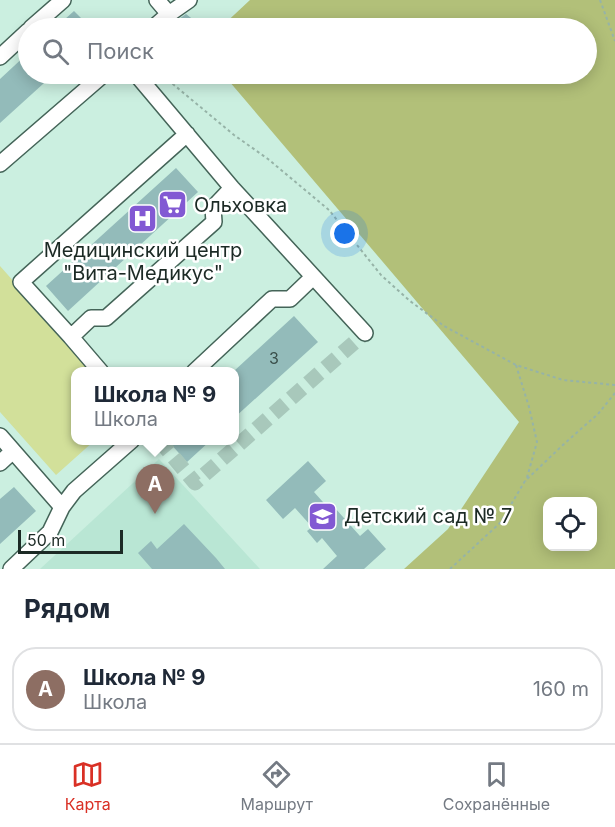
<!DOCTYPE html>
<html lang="ru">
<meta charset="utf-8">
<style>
body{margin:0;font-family:Inter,sans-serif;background:#f2f2f3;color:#1f2937}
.controls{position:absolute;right:18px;bottom:18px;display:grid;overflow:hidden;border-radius:12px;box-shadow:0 3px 15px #0003}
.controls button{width:54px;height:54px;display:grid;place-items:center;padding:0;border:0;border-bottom:2px solid #e0e1e3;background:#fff;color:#1f2937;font:30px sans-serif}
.scale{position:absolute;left:18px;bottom:15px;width:105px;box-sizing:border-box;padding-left:6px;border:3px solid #1c2a25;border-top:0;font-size:16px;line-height:21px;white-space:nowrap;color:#1c2a25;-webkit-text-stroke:4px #fff;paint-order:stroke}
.you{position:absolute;left:345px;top:234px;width:21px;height:21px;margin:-15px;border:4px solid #fff;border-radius:50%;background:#1a73e8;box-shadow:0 0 0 9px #1a73e833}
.badge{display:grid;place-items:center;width:39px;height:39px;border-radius:50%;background:#d93025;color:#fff;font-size:20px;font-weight:700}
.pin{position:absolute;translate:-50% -50px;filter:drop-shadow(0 2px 3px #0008)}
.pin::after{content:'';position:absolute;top:32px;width:21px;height:18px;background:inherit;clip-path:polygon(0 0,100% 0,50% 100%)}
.popup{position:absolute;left:71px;top:367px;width:168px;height:78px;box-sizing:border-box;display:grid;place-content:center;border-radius:12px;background:#fff;filter:drop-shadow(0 2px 4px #0005);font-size:20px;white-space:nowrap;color:#747a83}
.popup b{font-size:22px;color:#1f2937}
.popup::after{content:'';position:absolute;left:50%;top:100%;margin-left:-12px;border:12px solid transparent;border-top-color:#fff}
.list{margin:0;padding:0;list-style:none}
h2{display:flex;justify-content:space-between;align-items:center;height:78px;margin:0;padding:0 24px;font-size:26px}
h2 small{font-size:20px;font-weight:400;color:#747a83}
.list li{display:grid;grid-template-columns:39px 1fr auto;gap:18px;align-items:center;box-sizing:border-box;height:84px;margin:0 12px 12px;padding:0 12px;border:2px solid #e0e1e3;border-radius:24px}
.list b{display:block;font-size:22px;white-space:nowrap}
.list p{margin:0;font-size:20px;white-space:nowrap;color:#747a83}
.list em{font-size:20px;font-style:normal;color:#747a83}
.icon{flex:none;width:33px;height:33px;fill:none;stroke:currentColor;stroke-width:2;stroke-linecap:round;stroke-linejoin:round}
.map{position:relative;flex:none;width:615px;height:569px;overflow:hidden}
.search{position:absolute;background:#fff;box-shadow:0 3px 15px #0003;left:18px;right:18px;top:18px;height:66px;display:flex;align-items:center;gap:15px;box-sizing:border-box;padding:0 21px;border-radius:33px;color:#747a83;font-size:22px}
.sheet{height:174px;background:#fff}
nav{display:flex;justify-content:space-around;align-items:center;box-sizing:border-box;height:84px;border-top:2px solid #e0e1e3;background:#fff;font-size:16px;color:#747a83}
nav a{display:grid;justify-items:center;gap:3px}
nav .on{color:#d93025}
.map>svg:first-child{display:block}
.built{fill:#b9e6d4}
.green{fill:#d2e09a}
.forest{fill:#b2c079;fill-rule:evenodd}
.building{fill:#93bbba}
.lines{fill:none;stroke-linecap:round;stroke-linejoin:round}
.minor-tunnel{stroke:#a8c8bb;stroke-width:15;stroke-dasharray:15 8;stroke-linecap:butt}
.minor-casing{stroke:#446458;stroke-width:18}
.path{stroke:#96b3a7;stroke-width:2;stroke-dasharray:3 3;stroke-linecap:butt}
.minor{stroke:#fff;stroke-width:15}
.labels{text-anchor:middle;stroke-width:5;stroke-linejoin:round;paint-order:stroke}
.number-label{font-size:16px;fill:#3a4e4a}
.poi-label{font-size:20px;fill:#1c2a25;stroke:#fff;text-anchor:start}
</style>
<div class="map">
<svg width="615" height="569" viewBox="0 0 615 569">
<rect width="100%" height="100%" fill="#cbefe0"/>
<!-- built -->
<path class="built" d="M159,459l101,110h-220z"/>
<!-- green -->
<path class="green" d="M0,266l93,105 -17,1v68l18,1 -38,34 -56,-63z"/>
<!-- forest -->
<path class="forest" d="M250,0h365v569h-211l44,-40 71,-107 -296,-348h363v-46h-366zM548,502h44v44h-44z"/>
<!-- building -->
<path class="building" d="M74,11l17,17h-36z
M186,14l18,14h-36l7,-6z
M28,53v21h26l-54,49v-44z
M176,168l22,24 -130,119 -22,-25z
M294,316l24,26 -84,76v-47z
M168,441h42l-23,21z
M308,461l18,20 -12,11 17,19 4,-3 25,28 8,-7 18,20 -22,20h-41l14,-13 -15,-18 -5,5 -10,-12 5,-4 -17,-19 -12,11 -17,-19z
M14,487l22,24 -36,33v-45z
M184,524l32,34 9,11h-73l-14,-16 13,-12 6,8z"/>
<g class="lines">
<!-- minor-tunnel -->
<path class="minor-tunnel" d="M159,440l36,43 170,-150"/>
<defs>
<path id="minor" d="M157,0l12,14
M31,28l32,-28
M153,28l16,-14 20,-14
M0,57l28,-26
M136,74l96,114 133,145
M0,164l104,-90
M71,337l-50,-55 166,-148
M101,372l-30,-35 20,-19h15l108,-96 -1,-14 19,-20
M194,372l78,-73h18l23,-22
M0,436l62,71
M0,463l13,-12
M11,569l39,-37 12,-25 12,-16 58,-51"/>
</defs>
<!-- minor casing -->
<use href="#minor" class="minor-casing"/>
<!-- path -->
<path class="path" d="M600,0l15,41
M157,75l11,5 66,55 34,24 61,51 52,65 29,26 34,25 72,39 47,15 52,5
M516,365l13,42 8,35 -11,39
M450,569l50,-46 25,-42 40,-38 33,-29 17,-21"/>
<!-- minor -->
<use href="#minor" class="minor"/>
</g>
<!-- icons -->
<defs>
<symbol id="supermarket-square" viewBox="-11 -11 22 22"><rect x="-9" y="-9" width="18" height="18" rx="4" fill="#8259d3" stroke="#fff"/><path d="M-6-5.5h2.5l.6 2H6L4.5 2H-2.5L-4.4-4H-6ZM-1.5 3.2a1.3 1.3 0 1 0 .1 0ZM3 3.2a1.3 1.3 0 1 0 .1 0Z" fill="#fff"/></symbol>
<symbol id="hospital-square" viewBox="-11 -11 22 22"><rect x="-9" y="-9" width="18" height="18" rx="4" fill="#8259d3" stroke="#fff"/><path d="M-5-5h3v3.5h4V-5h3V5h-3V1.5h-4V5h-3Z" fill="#fff"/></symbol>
<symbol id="school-square" viewBox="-11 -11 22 22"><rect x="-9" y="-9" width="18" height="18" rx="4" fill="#8259d3" stroke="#fff"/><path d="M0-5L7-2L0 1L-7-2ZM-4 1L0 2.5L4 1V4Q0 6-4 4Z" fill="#fff"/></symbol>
</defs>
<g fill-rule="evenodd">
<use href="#supermarket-square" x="156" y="188" width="33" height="33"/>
<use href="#hospital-square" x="126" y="202" width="33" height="33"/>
<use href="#school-square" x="306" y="500" width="33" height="33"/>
</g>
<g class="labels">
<!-- number labels -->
<g class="number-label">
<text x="274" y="364">3</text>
</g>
<!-- poi labels -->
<g class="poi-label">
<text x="194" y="212">Ольховка</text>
<text x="143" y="257" text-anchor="middle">Медицинский центр<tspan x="143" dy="23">"Вита-Медикус"</tspan></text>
<text x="344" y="523">Детский сад № 7</text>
</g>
</g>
</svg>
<div class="controls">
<button><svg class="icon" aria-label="locate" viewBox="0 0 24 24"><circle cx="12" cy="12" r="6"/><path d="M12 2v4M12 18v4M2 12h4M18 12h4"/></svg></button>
</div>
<div class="scale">50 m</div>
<div class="you"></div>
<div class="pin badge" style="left:155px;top:514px;background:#8d6e63">A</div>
<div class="popup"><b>Школа № 9</b>Школа</div>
<div class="search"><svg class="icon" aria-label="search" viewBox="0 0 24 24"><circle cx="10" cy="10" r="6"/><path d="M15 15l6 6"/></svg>Поиск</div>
</div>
<section class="sheet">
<h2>Рядом<small></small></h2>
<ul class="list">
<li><span class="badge" style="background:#8d6e63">A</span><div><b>Школа № 9</b><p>Школа</p></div><em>160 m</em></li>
</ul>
</section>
<nav>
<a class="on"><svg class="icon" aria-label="map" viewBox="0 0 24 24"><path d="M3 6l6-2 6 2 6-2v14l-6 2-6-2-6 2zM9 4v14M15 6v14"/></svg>Карта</a>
<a><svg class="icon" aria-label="directions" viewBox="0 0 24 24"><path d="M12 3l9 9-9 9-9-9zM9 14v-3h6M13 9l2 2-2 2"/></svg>Маршрут</a>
<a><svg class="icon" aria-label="saved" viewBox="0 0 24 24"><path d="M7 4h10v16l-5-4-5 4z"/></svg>Сохранённые</a>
</nav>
